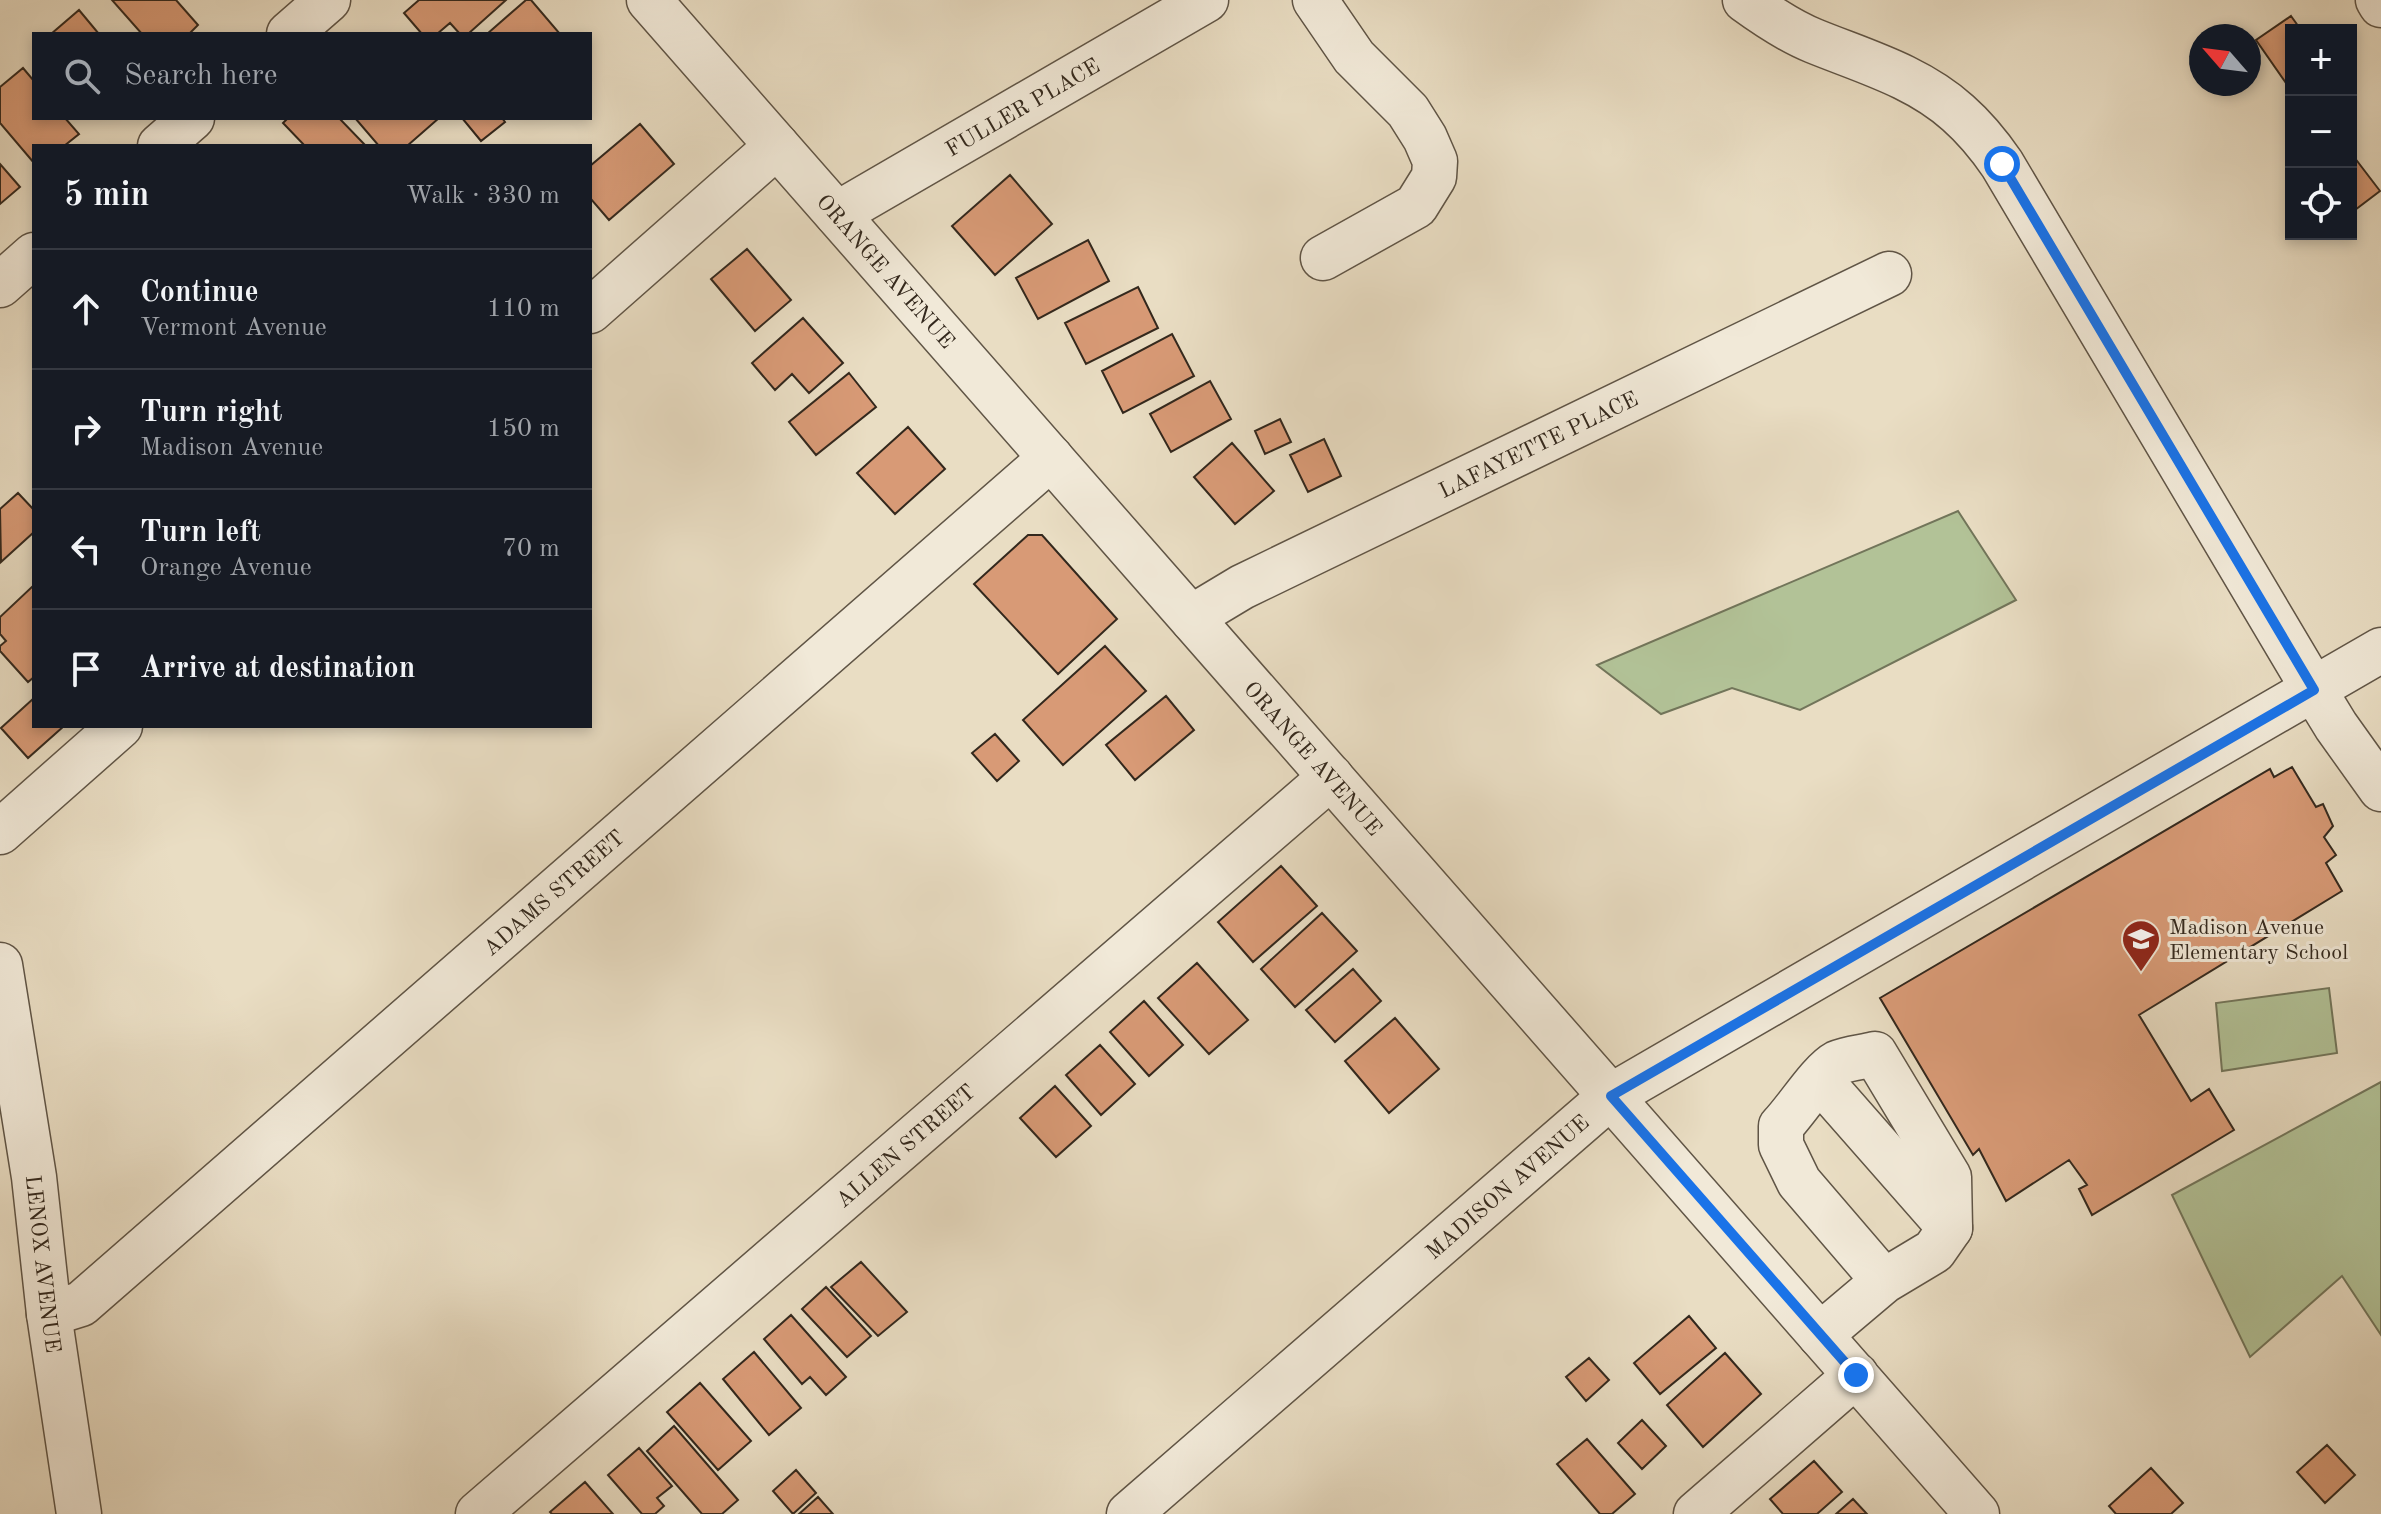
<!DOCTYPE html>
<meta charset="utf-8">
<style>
body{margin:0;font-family:"Old Standard TT",serif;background:#242831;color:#f1f3f6}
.controls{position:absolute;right:24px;top:24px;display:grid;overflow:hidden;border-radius:0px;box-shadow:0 4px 12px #0003}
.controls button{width:72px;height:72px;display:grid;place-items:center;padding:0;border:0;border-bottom:2px solid #363941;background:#171b24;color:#f1f3f6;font:40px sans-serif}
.compass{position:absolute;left:2189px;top:24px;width:72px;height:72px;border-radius:50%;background:#171b24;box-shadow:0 4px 12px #0003;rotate:298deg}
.stop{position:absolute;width:24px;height:24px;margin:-18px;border:6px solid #1a73e8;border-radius:50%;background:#fff}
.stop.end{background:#1a73e8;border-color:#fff;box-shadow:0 2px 8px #0008}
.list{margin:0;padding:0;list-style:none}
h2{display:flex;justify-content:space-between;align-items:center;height:104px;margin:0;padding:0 32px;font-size:34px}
h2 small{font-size:26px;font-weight:400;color:#9ea1a6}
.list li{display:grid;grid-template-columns:52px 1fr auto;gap:24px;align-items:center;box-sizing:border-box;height:120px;padding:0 32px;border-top:2px solid #363941}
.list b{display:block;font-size:30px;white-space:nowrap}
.list p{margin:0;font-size:26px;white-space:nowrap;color:#9ea1a6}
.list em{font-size:26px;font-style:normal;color:#9ea1a6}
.icon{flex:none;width:44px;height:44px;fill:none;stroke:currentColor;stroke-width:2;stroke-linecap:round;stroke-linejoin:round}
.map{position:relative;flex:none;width:2381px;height:1514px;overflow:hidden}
.search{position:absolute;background:#171b24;box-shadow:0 4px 12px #0003;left:32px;top:32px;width:560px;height:88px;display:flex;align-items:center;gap:20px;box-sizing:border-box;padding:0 28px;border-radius:0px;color:#9ea1a6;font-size:30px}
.panel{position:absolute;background:#171b24;box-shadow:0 4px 12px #0003;left:32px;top:144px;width:560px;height:584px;border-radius:0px}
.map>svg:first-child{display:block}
.green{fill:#b2c297;stroke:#72755a;stroke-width:2}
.building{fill:#d89a76;stroke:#33281d;stroke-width:2}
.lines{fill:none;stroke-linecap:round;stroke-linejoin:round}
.minor-casing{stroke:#605546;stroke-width:47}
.minor{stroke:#f1e9d8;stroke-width:44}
.route{stroke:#1a73e8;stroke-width:10}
.labels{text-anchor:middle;stroke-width:6;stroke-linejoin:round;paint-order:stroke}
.street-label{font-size:22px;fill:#33281d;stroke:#f1e9d8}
.poi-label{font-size:22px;fill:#33281d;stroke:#f1e9d8;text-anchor:start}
</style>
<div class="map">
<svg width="2381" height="1514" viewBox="0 0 2381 1514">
<rect width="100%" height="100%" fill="#e9ddc3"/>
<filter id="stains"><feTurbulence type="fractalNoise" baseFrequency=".0025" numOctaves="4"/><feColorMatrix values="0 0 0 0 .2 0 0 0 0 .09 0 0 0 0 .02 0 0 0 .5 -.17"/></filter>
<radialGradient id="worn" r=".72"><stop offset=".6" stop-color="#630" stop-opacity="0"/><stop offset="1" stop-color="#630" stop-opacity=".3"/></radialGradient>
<!-- green -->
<path class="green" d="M1958,511l58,89 -216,110 -68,-22 -71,26 -64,-49z
M2329,988l8,65 -115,18 -6,-68z
M2381,1082v253l-39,-59 -92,81 -78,-162z"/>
<!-- building -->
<path class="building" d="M112,0h64l22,25 -9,9h-47z
M419,0h87l-38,34h-8l-10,-11 -13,11h-15l-18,-21z
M526,0h5l29,34h-73z
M79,10l20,24h-48z
M2291,16l10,14h-10v49l-5,4 -30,-43z
M23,68l11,13v37h31l14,16 -15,12h-30v17l-34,-40v-36z
M288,118h51l27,28h-61l-22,-23z
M355,118h84l-32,28h-28z
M462,118h40l3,4 -24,19z
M640,124l34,40 -65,56 -19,-22v-32z
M2351,153l29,38 -29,22z
M0,164l20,23 -20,17z
M1010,175l42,49 -57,51 -43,-49z
M1088,240l21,41 -71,38 -22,-41z
M747,249l44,51 -36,31 -44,-52z
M1138,287l20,41 -72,36 -21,-41z
M803,318l40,45 -34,30 -17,-19 -17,16 -23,-27z
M1172,334l22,42 -71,37 -21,-42z
M849,373l27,34 -60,48 -27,-33z
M1210,381l21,38 -60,33 -21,-38z
M1280,419l11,23 -26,12 -10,-23z
M908,427l37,42 -50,45 -38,-41z
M1324,439l17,37 -33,16 -18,-37z
M1232,443l42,48 -39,33 -41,-47z
M18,493l16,17v22l-33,30 -1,-53z
M1028,535h14l75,84 -59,55 -84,-90z
M34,585v92l-6,5 -28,-31v-5l6,-5 -6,-7v-17z
M1105,646l41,45 -83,74 -40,-45z
M1166,696l28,34 -59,50 -29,-35z
M34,698v28h30l-36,32 -27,-30z
M995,734l24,27 -22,20 -25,-28z
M2292,767l24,40 7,-3 10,22 -9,11 12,18 -10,8 16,28 -203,124 52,86 18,-12 25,41 -142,85 -13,-26 8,-4 -18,-25 -63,41 -27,-52 -6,6 -93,-157 390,-229 4,8z
M1281,866l36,40 -64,56 -35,-40z
M1322,913l35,38 -62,56 -34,-38z
M1197,963l51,57 -39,34 -51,-56z
M1353,969l28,32 -46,41 -29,-32z
M1144,1001l39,44 -34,31 -39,-44z
M1395,1018l44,51 -50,44 -44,-52z
M1100,1045l35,39 -34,31 -35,-40z
M1055,1086l36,40 -35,31 -36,-39z
M861,1262l46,50 -29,24 -47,-49z
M826,1287l45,49 -24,21 -45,-48z
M791,1315l55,62 -20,18 -16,-18 -8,7 -38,-45z
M1689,1316l27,32 -56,46 -26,-31z
M754,1352l47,56 -32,27 -46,-56z
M1725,1353l36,41 -58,53 -36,-42z
M1589,1358l20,22 -23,21 -20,-24z
M700,1383l51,58 -33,29 -51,-58z
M1642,1420l24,26 -24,23 -24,-26z
M674,1426l64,74 -16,14h-20l-55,-63z
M1587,1439l48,55 -23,20h-12l-43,-50z
M2327,1445l28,30 -30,28 -28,-31z
M639,1448l33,38 -15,12 7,8 -9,8h-13l-34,-39z
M1814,1461l28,31 -25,22h-34l-13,-15z
M2151,1468l32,35 -12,11h-55l-7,-8z
M796,1470l20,23 -23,21 -20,-23z
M585,1482l28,32h-61l-2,-2z
M818,1497l15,17h-34z
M1853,1499l14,15h-31z"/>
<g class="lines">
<defs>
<g id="minor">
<path id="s1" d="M649,0l1328,1514"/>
<path d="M1315,0l39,57 54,54 17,27 10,23 -1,16 -18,29 -93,52"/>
<path d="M1745,0c22,16 44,31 69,41 49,20 103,35 144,72 17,15 31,32 44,51l312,526 22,36 45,63"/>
<path d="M2378,0l3,5"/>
<path d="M289,34l39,-34"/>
<path d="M160,146l32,-28"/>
<path id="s2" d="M837,214l369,-214"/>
<path d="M0,285l34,-30"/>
<path d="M590,311l187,-165"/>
<path id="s3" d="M1193,620l14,-12 35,-21 647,-313"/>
<path d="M0,832l120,-106"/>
<path id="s4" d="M0,965l34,212 15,137 30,200"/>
<path d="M1820,1080l130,148"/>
<path id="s5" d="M49,1314l32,-10 970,-846"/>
<path d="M1820,1335l64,-54 50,-30 16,-23 -1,-51 -74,-123c-11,3 -27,4 -38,9 -17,9 -41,48 -56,63v19l18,37 85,99"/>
<path id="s6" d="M478,1514l853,-737"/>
<path id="s7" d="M1129,1514l482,-418 770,-446"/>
<path d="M1696,1514l160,-139"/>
</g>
</defs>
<!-- minor casing -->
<use href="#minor" class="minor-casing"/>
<!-- minor -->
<use href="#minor" class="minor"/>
</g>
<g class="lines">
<!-- route -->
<path class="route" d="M1856,1375l-245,-279 703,-406 -312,-526"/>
</g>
<!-- icons -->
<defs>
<symbol id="school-pin" viewBox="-11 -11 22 30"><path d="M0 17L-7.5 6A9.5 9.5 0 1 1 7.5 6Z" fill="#8f2418" stroke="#f1e9d8"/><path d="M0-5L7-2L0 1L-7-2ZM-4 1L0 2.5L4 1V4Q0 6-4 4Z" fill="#fff"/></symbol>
</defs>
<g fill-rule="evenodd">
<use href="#school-pin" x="2119" y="917" width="44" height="60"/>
</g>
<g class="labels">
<!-- street labels -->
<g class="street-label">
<text dy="8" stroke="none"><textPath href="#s2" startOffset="214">FULLER PLACE</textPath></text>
<text dy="8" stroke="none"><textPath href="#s1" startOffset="360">ORANGE AVENUE</textPath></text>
<text dy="8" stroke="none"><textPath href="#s3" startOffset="388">LAFAYETTE PLACE</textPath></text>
<text dy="8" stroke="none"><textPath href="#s1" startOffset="1008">ORANGE AVENUE</textPath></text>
<text dy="8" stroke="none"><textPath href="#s5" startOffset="660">ADAMS STREET</textPath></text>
<text dy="8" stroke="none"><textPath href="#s6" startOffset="564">ALLEN STREET</textPath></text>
<text dy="8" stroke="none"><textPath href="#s7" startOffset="500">MADISON AVENUE</textPath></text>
<text dy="8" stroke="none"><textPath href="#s4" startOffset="302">LENOX AVENUE</textPath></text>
</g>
<!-- poi labels -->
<g class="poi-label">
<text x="2169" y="934">Madison Avenue<tspan x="2169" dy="25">Elementary School</tspan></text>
</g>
</g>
<rect width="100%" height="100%" filter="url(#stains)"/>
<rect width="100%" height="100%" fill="url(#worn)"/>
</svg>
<div class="controls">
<button>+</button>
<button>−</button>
<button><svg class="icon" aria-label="locate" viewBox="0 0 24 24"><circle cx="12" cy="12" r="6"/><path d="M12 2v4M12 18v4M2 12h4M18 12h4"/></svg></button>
</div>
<svg class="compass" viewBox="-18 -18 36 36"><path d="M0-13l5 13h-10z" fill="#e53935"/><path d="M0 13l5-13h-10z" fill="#9ea1a6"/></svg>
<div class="stop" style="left:2002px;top:164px"></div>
<div class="stop end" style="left:1856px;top:1375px"></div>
<div class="search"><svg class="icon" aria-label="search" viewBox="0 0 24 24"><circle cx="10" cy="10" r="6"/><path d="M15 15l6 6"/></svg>Search here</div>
<section class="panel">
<h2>5 min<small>Walk · 330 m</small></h2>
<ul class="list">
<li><svg class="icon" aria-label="ahead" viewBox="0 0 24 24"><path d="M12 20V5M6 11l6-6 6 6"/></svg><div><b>Continue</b><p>Vermont Avenue</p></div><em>110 m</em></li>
<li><svg class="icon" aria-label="right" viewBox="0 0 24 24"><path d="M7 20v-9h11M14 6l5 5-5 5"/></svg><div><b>Turn right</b><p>Madison Avenue</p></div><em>150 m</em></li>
<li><svg class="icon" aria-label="left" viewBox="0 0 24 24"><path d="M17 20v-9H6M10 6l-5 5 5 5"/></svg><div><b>Turn left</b><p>Orange Avenue</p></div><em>70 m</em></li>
<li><svg class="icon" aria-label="arrive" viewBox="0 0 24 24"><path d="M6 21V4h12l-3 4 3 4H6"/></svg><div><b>Arrive at destination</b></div></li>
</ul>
</section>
</div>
